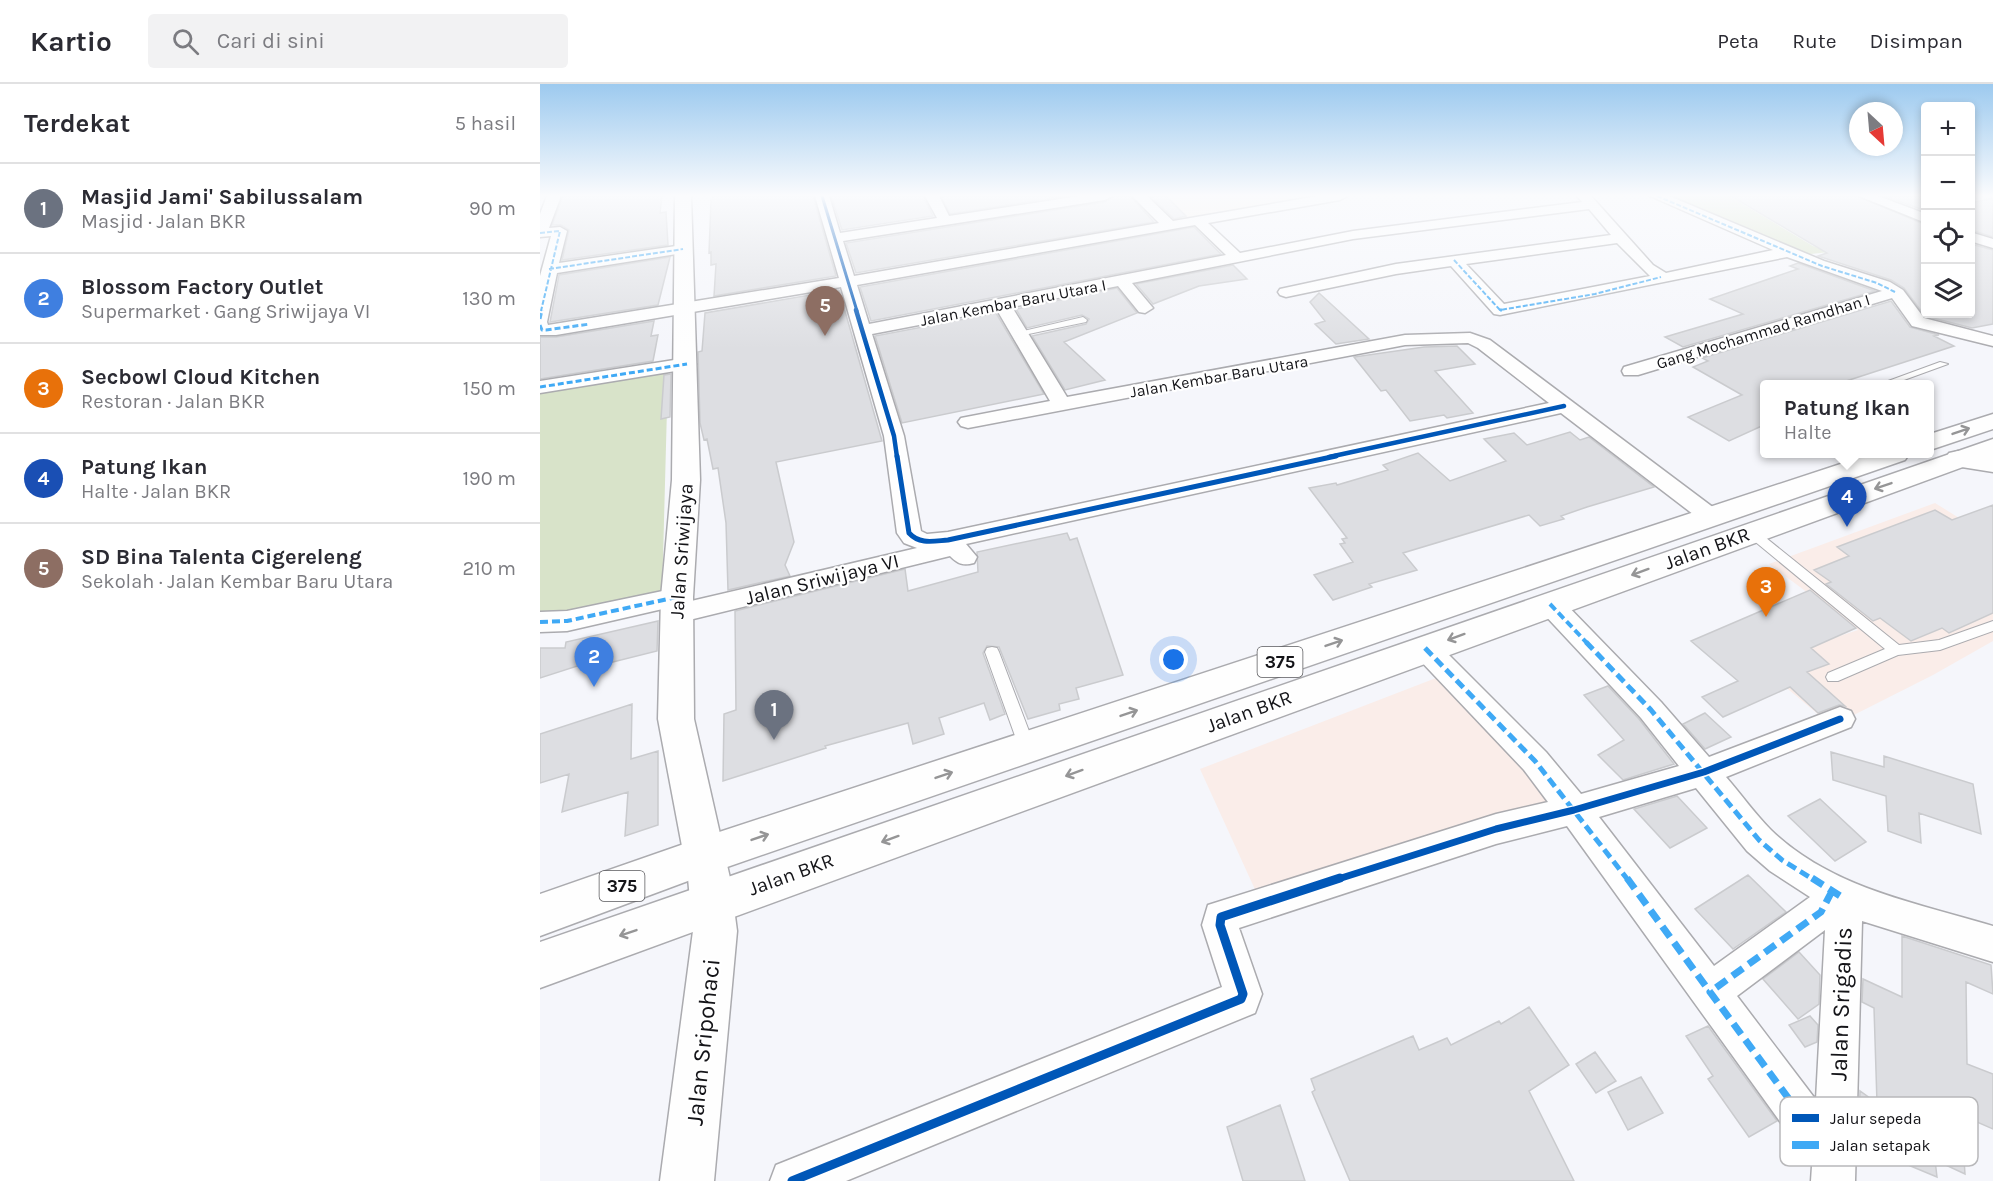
<!DOCTYPE html>
<html lang="id">
<meta charset="utf-8">
<style>
body{margin:0;font-family:Karla,sans-serif;background:#f2f2f3;color:#2b2b33}
.controls{position:absolute;right:18px;top:18px;display:grid;overflow:hidden;border-radius:6px;box-shadow:0 3px 9px #0003}
.controls button{width:54px;height:54px;display:grid;place-items:center;padding:0;border:0;border-bottom:2px solid #e1e1e2;background:#fff;color:#2b2b33;font:30px sans-serif}
.compass{position:absolute;left:1309px;top:18px;width:54px;height:54px;border-radius:50%;background:#fff;box-shadow:0 3px 9px #0003;rotate:154deg}
.you{position:absolute;left:634px;top:576px;width:21px;height:21px;margin:-15px;border:4px solid #fff;border-radius:50%;background:#1a73e8;box-shadow:0 0 0 9px #1a73e833}
.badge{display:grid;place-items:center;width:39px;height:39px;border-radius:50%;background:#2563eb;color:#fff;font-size:20px;font-weight:700}
.pin{position:absolute;translate:-50% -50px;filter:drop-shadow(0 2px 3px #0008)}
.pin::after{content:'';position:absolute;top:32px;width:21px;height:18px;background:inherit;clip-path:polygon(0 0,100% 0,50% 100%)}
.popup{position:absolute;left:1220px;top:296px;width:174px;height:78px;box-sizing:border-box;display:grid;place-content:center;border-radius:6px;background:#fff;filter:drop-shadow(0 2px 4px #0005);font-size:20px;white-space:nowrap;color:#7c7c81}
.popup b{font-size:22px;color:#2b2b33}
.popup::after{content:'';position:absolute;left:50%;top:100%;margin-left:-12px;border:12px solid transparent;border-top-color:#fff}
.list{margin:0;padding:0;list-style:none}
h2{display:flex;justify-content:space-between;align-items:center;height:78px;margin:0;padding:0 24px;font-size:26px}
h2 small{font-size:20px;font-weight:400;color:#7c7c81}
.list li{display:grid;grid-template-columns:39px 1fr auto;gap:18px;align-items:center;box-sizing:border-box;height:90px;padding:0 24px;border-top:2px solid #e1e1e2}
.list b{display:block;font-size:22px;white-space:nowrap}
.list p{margin:0;font-size:20px;white-space:nowrap;color:#7c7c81}
.list em{font-size:20px;font-style:normal;color:#7c7c81}
.icon{flex:none;width:33px;height:33px;fill:none;stroke:currentColor;stroke-width:2;stroke-linecap:round;stroke-linejoin:round}
.map{position:relative;flex:none;width:1453px;height:1097px;overflow:hidden}
header{display:flex;align-items:center;gap:36px;box-sizing:border-box;height:84px;padding:0 30px;background:#fff;border-bottom:2px solid #e1e1e2}
header strong{font-size:28px}
nav{display:flex;gap:33px;margin-inline-start:auto;font-size:21px}
.search{width:420px;height:54px;background:#f2f2f3;display:flex;align-items:center;gap:15px;box-sizing:border-box;padding:0 21px;border-radius:6px;color:#7c7c81;font-size:22px}
main{display:flex}
aside{flex:1;background:#fff}
.map>svg:first-child{display:block}
.commercial{fill:#faede9}
.education{fill:#f7efe7}
.green{fill:#d8e3c9}
.building{fill:#dddee2;stroke:#cacbce;stroke-width:1.5}
.lines{fill:none;stroke-linecap:round;stroke-linejoin:round}
.lane-casing{stroke:#ababaf;stroke-width:2}
.street-casing{stroke:#ababaf;stroke-width:3}
.secondary-casing{stroke:#ababaf;stroke-width:3}
.primary-casing{stroke:#ababaf;stroke-width:3}
.lane{fill:#fefefe;fill-rule:evenodd}
.street{fill:#fefefe;fill-rule:evenodd}
.secondary{fill:#fefefe;fill-rule:evenodd}
.primary{fill:#fefefe;fill-rule:evenodd}
.quiet-far4{stroke:#3fa9f5;stroke-width:2;stroke-dasharray:5 2;stroke-linecap:butt}
.quiet-far3{stroke:#3fa9f5;stroke-width:3;stroke-dasharray:6 3;stroke-linecap:butt}
.quiet-far2{stroke:#3fa9f5;stroke-width:4;stroke-dasharray:8 4;stroke-linecap:butt}
.quiet-far1{stroke:#3fa9f5;stroke-width:5;stroke-dasharray:10 5;stroke-linecap:butt}
.quiet{stroke:#3fa9f5;stroke-width:7;stroke-dasharray:13 7;stroke-linecap:butt}
.cycleway-far4-casing{stroke:#fff;stroke-width:5}
.cycleway-far3-casing{stroke:#fff;stroke-width:8}
.cycleway-far2-casing{stroke:#fff;stroke-width:8}
.cycleway-far1-casing{stroke:#fff;stroke-width:10}
.cycleway-casing{stroke:#fff;stroke-width:13}
.cycleway-far4{stroke:#0057b8;stroke-width:3}
.cycleway-far3{stroke:#0057b8;stroke-width:4.5}
.cycleway-far2{stroke:#0057b8;stroke-width:5}
.cycleway-far1{stroke:#0057b8;stroke-width:7}
.cycleway{stroke:#0057b8;stroke-width:9}
.oneway{stroke:#959596}
.labels{text-anchor:middle;stroke-width:4.5;stroke-linejoin:round;paint-order:stroke}
.far-street-label{font-size:16px;fill:#141418;stroke:#fff}
.shield{fill:#fff;stroke:#5a5a5d;stroke-width:1.5}
.shield-label{font-size:18px;font-weight:bold;fill:#141418}
.street-label{font-size:20px;fill:#141418;stroke:#fff}
.near-street-label{font-size:24px;fill:#141418;stroke:#fff}
.key{fill:#fff;stroke:#b8b8ba;stroke-width:1.5}
.key-label{font-size:16px;fill:#141418}
</style>
<header>
<strong>Kartio</strong>
<div class="search"><svg class="icon" aria-label="search" viewBox="0 0 24 24"><circle cx="10" cy="10" r="6"/><path d="M15 15l6 6"/></svg>Cari di sini</div>
<nav><a>Peta</a><a>Rute</a><a>Disimpan</a></nav>
</header>
<main>
<aside>
<h2>Terdekat<small>5 hasil</small></h2>
<ul class="list">
<li><span class="badge" style="background:#6b7280">1</span><div><b>Masjid Jami' Sabilussalam</b><p>Masjid · Jalan BKR</p></div><em>90 m</em></li>
<li><span class="badge" style="background:#3f7fe0">2</span><div><b>Blossom Factory Outlet</b><p>Supermarket · Gang Sriwijaya VI</p></div><em>130 m</em></li>
<li><span class="badge" style="background:#e8710a">3</span><div><b>Secbowl Cloud Kitchen</b><p>Restoran · Jalan BKR</p></div><em>150 m</em></li>
<li><span class="badge" style="background:#1a4fb4">4</span><div><b>Patung Ikan</b><p>Halte · Jalan BKR</p></div><em>190 m</em></li>
<li><span class="badge" style="background:#8d6e63">5</span><div><b>SD Bina Talenta Cigereleng</b><p>Sekolah · Jalan Kembar Baru Utara</p></div><em>210 m</em></li>
</ul>
</aside>
<div class="map">
<svg width="1453" height="1097" viewBox="0 0 1453 1097">
<rect width="100%" height="100%" fill="#f5f6fb"/>
<!-- commercial -->
<path class="commercial" d="M1395,419l58,36v102l-60,34 -101,51 -75,-63 101,-33 -89,-66z
M909,589l122,142 -308,92 -63,-138z"/>
<!-- education -->
<path class="education" d="M606,112h175l-148,25z"/>
<!-- green -->
<path class="green" d="M1122,112h67l84,50 16,6 -27,3z
M128,287l-6,225 -122,20v-223z"/>
<!-- building -->
<path class="building" d="M23,112h99l-2,17 6,-1 2,33 -106,15 7,-30 -8,-5h-9z
M174,112h99l23,80 -122,20 2,-32 -5,1v-13l-2,1 2,-53z
M291,112h92l10,20 -91,14z
M401,112h125l-116,18z
M574,112h16l24,26 -298,51 -10,-30 259,-41z
M610,112h16l20,20 -12,3z
M1191,112h126l69,29v89h45v-70l22,6v74l-21,4 -47,-12 -21,-28 -13,-8 -73,-24 9,-3z
M1344,112h42v15z
M1453,114v39l-22,-7v-27z
M654,143l27,27 -350,67 -11,-34z
M130,173l-12,48 -108,17 9,-47z
M1258,179l77,28 -192,56 -18,-10 78,-23 -33,-15 88,-30 -8,-3z
M693,181l14,14 -48,7 -46,18 -17,-20z
M577,204l20,25 -73,29 41,38 -40,10 -33,-54 54,-12 3,-5 -7,-4 -55,13 -11,-19z
M299,206l43,151 -106,21 18,80 -9,23 5,11 -62,14 -2,-67 -8,-55 -5,1 -6,-30 -3,1 -4,-17 -2,-71 4,-1 3,-38z
M779,209l50,46 -33,5 -21,-20 10,-3 -15,-19z
M1351,217l19,26 29,8 -5,1 20,10 -117,38h-73v41l-35,16 -41,-24 54,-22 -49,-28 15,-6 -6,-3z
M456,229l48,81 -142,29 -27,-87z
M114,237l-3,15 7,-1 -5,26 -113,18v-42h16z
M917,262l18,18 -40,7 38,42 -26,5 -3,-3 -34,6 -24,-31 -5,1 -27,-34 70,-10z
M131,290l-1,43 -9,2 3,-44z
M1030,348l10,8 9,-3 65,50 -67,20 -26,9 3,3 -24,7 -11,-11 -126,38 14,17 -48,14 3,3 -39,13 -19,-25 39,-13 -13,-18 5,-1 -3,-4 5,-1 -38,-50 27,-5 1,2 51,-15 -5,-5 35,-12 32,28 56,-20 -22,-22 30,-6 13,12z
M1453,421v108l-44,20 -7,-5 -31,13 -31,-23 -7,3 -47,-37 5,-2 -17,-12 35,-14 -12,-9 98,-37 17,10z
M527,449l3,7 7,-2 46,137 -47,13 3,11 -20,5 1,6 -32,9 -29,-72 -12,-1 -4,7 22,61 -15,6 -6,-17 -45,15 5,16 -31,10 -5,-21 -83,23 1,2 -103,33 1,-67 12,-4 -1,-99 170,-42 3,22 70,-19 -1,-20z
M1270,506l46,38 -45,20 18,16 -22,8 38,34 -6,-1 -21,8 -28,-26 -67,30 -21,-20 36,-16 -47,-40z
M118,537l-1,30 -56,14 1,-7 -62,20v-30h25l1,-6z
M1068,602l31,33 35,45 -51,16 -25,-25 26,-15 -40,-45z
M92,620l-1,55 27,-8v74l-33,11 3,-44 -66,20 7,-38 -29,9v-49z
M1165,629l26,24 -26,12 -22,-25z
M1291,668l53,15v-11l89,28 8,50 -62,-21 2,30 -33,-12 -2,-35 -53,-16z
M1137,712l30,32 -37,20 -36,-39z
M1280,715l46,43 -31,19 -47,-45z
M1208,791l38,37 -53,37 -38,-40z
M1362,852l89,29 2,29 -27,-12 1,82 26,10v55l-32,-14 4,59 -30,-14 2,17 -41,-17 -1,-18 -36,-20 1,-31 17,12 -3,-95 -12,-6 1,-23 39,18z
M1259,868l21,23 -1,29 -21,15 -35,-40z
M989,923l40,58 -40,26 45,90h-224l-38,-89 3,-2 -4,-11 102,-43 6,14 28,-12 4,7 48,-24 2,3z
M1270,932l8,9 -1,17 -12,5 -16,-22z
M1168,942l69,95 -28,16 -41,-58 5,-3 -27,-40z
M1055,968l21,29 -20,12 -20,-29z
M1101,993l22,36 -35,17 -20,-38z
M740,1021l25,76h-62l-16,-54z"/>
<g class="lines">
<defs>
<path id="lane" d="M543,233l4,3 -1,2 -67,14 -4,-3z
M1400,278l8,2 -55,20h-13z
M1294,370h11l16,13 -1,2h-8z
M1211,444l4,1 144,116 40,-5 54,-19v10l-53,19 -42,5 -60,26h-10l-2,-4 2,-4 57,-24 -138,-114 -2,-3z
M452,563l5,1 2,4 36,95 -3,4 -5,2 -5,-2 -3,-4 -34,-95 2,-4z"/>
<path id="street" d="M7,112h14l-12,32 11,-1 7,4 -8,32 124,-18 7,4 -7,4 -126,20 -10,49 1,3 291,-47 -24,-82h14l11,37 97,-15 -12,-22h14l10,20 131,-20h32l-7,4 -262,41 11,35 305,-53 -27,-27h15l26,25 145,-25h29l-7,4 -132,23 32,30 113,-22 229,-29 -5,-6h14l62,69 13,8 107,-23 -123,-54h19l155,65 66,21 13,8 21,28 69,18v10l-81,-20 -20,-28 -254,77h-14l-2,-4 2,-4 258,-76 -95,-34 -287,58 -6,-1 -43,-48 -55,8 -110,23 -6,-2 -2,-3 2,-3 116,-25 215,-29 -22,-26 -236,30 -221,44 21,25 -8,5 -6,-1 -21,-26 -106,21 55,90 338,-62 65,-2 20,7 228,171 4,5 -4,5 -8,2 -8,-2 -141,-108 -595,131 11,13 -3,6c-11,3 -16,1 -24,-7l-273,67 -9,-2 -4,-7 3,-6 -100,23 -27,1v-20l27,-1 110,-23 9,3 4,6 -3,5 230,-54 -13,-5 -7,-10 -13,-97 -43,-149 -285,48h-16v-59l11,-40 -11,1v-23zM655,141l31,30 -357,69 -12,-39zM1077,159l33,33 -146,28 -38,-40zM457,226l53,91 -89,17 -3,4 3,4 7,2 437,-83 63,-2 10,5 71,55 -601,129 -21,2 -6,-3 -17,-95 -32,-102z
M1319,112h19l48,18v9z
M1430,148l23,7v9l-23,-7z
M147,274l9,6 -2,4 -154,25v-12z
M1010,511l9,2 102,105 48,55 131,-50 11,4 4,8 -4,8 -125,50c15,17 29,37 45,53 60,58 145,73 222,96v36l-131,-41 -7,260h-44l1,-15 -245,-340 -71,18 -257,84 23,66 -7,19 -409,168h-76l6,-16 446,-178 -20,-62 6,-20 288,-91 52,-12 -24,-32 -109,-115 -4,-7 4,-7 10,-3 10,3 111,111 35,42 98,-28 -38,-48 -100,-107 -4,-7 4,-7zM1156,704l51,63 23,20 40,26 -96,69 -115,-149zM1285,846l-9,170 -79,-104z"/>
<path id="secondary" d="M135,112h16l9,284 -7,117 1,122 36,159 7,53 -23,250h-54l33,-250 -5,-53 -30,-159 3,-122 11,-117z
M1418,367l35,5v16l-44,-7 -4,-6 4,-6z"/>
<path id="primary" d="M1453,330v15l-63,21v-16z
M1453,355v17l-1453,532v-46z
M1331,370h38l-4,6 -1201,415 -164,61v-42l164,-57z"/>
</defs>
<!-- lane casing -->
<use href="#lane" class="lane-casing"/>
<!-- street casing -->
<use href="#street" class="street-casing"/>
<!-- secondary casing -->
<use href="#secondary" class="secondary-casing"/>
<!-- primary casing -->
<use href="#primary" class="primary-casing"/>
<!-- lane -->
<use href="#lane" class="lane"/>
<!-- street -->
<use href="#street" class="street"/>
<!-- secondary -->
<use href="#secondary" class="secondary"/>
<!-- primary -->
<use href="#primary" class="primary"/>
<!-- quiet-far4 -->
<path class="quiet-far4" d="M1117,112l165,70 55,17 18,9
M0,149l20,-2 -19,80
M914,176l46,50 95,-16 66,-17
M9,185l134,-20"/>
<!-- quiet-far3 -->
<path class="quiet-far3" d="M960,226h2
M0,235l2,-9
M0,241l2,5h4l44,-6
M0,303l147,-23"/>
<!-- quiet-far2 -->
<path class="quiet-far2" d="M1010,520l37,39
M0,538l27,-1 110,-24"/>
<!-- quiet-far1 -->
<path class="quiet-far1" d="M1046,558l65,68 108,130 23,20 32,20
M885,564l110,113 93,119"/>
<!-- quiet -->
<path class="quiet" d="M1087,794l83,114
M1272,794l33,21
M1292,807l-11,21 -111,80 124,168"/>
<defs>
<path id="cycleway-far4" d="M282,112l35,115"/>
<path id="cycleway-far3" d="M316,226l38,126 3,21
M789,373l235,-51"/>
<path id="cycleway-far2" d="M357,372l12,77c11,12 25,8 39,7l388,-84"/>
<path id="cycleway-far1" d="M795,796l161,-51 78,-19 130,-38 136,-53"/>
<path id="cycleway" d="M252,1097l449,-182 2,-5 -23,-69 1,-8 119,-39"/>
</defs>
<!-- cycleway-far4 casing -->
<use href="#cycleway-far4" class="cycleway-far4-casing"/>
<!-- cycleway-far3 casing -->
<use href="#cycleway-far3" class="cycleway-far3-casing"/>
<!-- cycleway-far2 casing -->
<use href="#cycleway-far2" class="cycleway-far2-casing"/>
<!-- cycleway-far1 casing -->
<use href="#cycleway-far1" class="cycleway-far1-casing"/>
<!-- cycleway casing -->
<use href="#cycleway" class="cycleway-casing"/>
<!-- cycleway-far4 -->
<use href="#cycleway-far4" class="cycleway-far4"/>
<!-- cycleway-far3 -->
<use href="#cycleway-far3" class="cycleway-far3"/>
<!-- cycleway-far2 -->
<use href="#cycleway-far2" class="cycleway-far2"/>
<!-- cycleway-far1 -->
<use href="#cycleway-far1" class="cycleway-far1"/>
<!-- cycleway -->
<use href="#cycleway" class="cycleway"/>
</g>
<!-- one-way arrows -->
<defs><path id="oneway-shaft" d="M-6 0H5M1.5-3L5.5 0L1.5 3" fill="none" stroke-width="1.6" stroke-linecap="round" stroke-linejoin="round" transform="scale(1.5)"/></defs>
<g class="oneway">
<use href="#oneway-shaft" transform="translate(1421 347) rotate(-19)"/>
<use href="#oneway-shaft" transform="translate(1343 402) rotate(161)"/>
<use href="#oneway-shaft" transform="translate(1100 488) rotate(160)"/>
<use href="#oneway-shaft" transform="translate(916 553) rotate(160)"/>
<use href="#oneway-shaft" transform="translate(794 559) rotate(-19)"/>
<use href="#oneway-shaft" transform="translate(589 629) rotate(-19)"/>
<use href="#oneway-shaft" transform="translate(534 689) rotate(160)"/>
<use href="#oneway-shaft" transform="translate(404 691) rotate(-19)"/>
<use href="#oneway-shaft" transform="translate(220 753) rotate(-19)"/>
<use href="#oneway-shaft" transform="translate(350 755) rotate(160)"/>
<use href="#oneway-shaft" transform="translate(88 849) rotate(161)"/>
</g>
<!-- sky -->
<linearGradient id="sky" x2="0" y2="1"><stop stop-color="#9dcaef"/><stop offset="0.42" stop-color="#fafbfd"/><stop offset="1" stop-color="#fafbfd" stop-opacity="0"/></linearGradient>
<rect width="1453" height="265" fill="url(#sky)"/>
<g class="labels">
<!-- far-street labels -->
<g class="far-street-label">
<text transform="translate(473 218) rotate(-11)" y="6">Jalan Kembar Baru Utara I</text>
<text transform="translate(1223 247) rotate(-17)" y="6">Gang Mochammad Ramdhan I</text>
<text transform="translate(679 292) rotate(-10)" y="6">Jalan Kembar Baru Utara</text>
</g>
<!-- shield labels -->
<g class="shield">
<rect x="717.5" y="563" width="45" height="30" rx="4.5"/>
<rect x="59.5" y="787" width="45" height="30" rx="4.5"/>
</g>
<g class="shield-label">
<text x="740" y="584">375</text>
<text x="82" y="808">375</text>
</g>
<!-- street labels -->
<g class="street-label">
<text transform="translate(1167 464) rotate(-20)" y="7">Jalan BKR</text>
<text transform="translate(141 467) rotate(-86)" y="7">Jalan Sriwijaya</text>
<text transform="translate(282 495) rotate(-14)" y="7">Jalan Sriwijaya VI</text>
<text transform="translate(709 627) rotate(-20)" y="7">Jalan BKR</text>
<text transform="translate(251 790) rotate(-20)" y="7">Jalan BKR</text>
</g>
<!-- near-street labels -->
<g class="near-street-label">
<text transform="translate(1301 920) rotate(-88)" y="8">Jalan Srigadis</text>
<text transform="translate(163 958) rotate(-84)" y="8">Jalan Sripohaci</text>
</g>
</g>
<!-- legend -->
<rect x="1240" y="1013" width="198" height="69" rx="9" class="key"/>
<rect x="1252" y="1030" width="27" height="8" fill="#0057b8"/>
<rect x="1252" y="1057" width="27" height="8" fill="#3fa9f5"/>
<g class="key-label">
<text x="1290" y="1040">Jalur sepeda</text>
<text x="1290" y="1067">Jalan setapak</text>
</g>
</svg>
<div class="controls">
<button>+</button>
<button>−</button>
<button><svg class="icon" aria-label="locate" viewBox="0 0 24 24"><circle cx="12" cy="12" r="6"/><path d="M12 2v4M12 18v4M2 12h4M18 12h4"/></svg></button>
<button><svg class="icon" aria-label="layers" viewBox="0 0 24 24"><path d="M12 4l9 5-9 5-9-5zM3 14l9 5 9-5"/></svg></button>
</div>
<svg class="compass" viewBox="-18 -18 36 36"><path d="M0-13l5 13h-10z" fill="#e53935"/><path d="M0 13l5-13h-10z" fill="#7c7c81"/></svg>
<div class="you"></div>
<div class="pin badge" style="left:234px;top:656px;background:#6b7280">1</div>
<div class="pin badge" style="left:54px;top:603px;background:#3f7fe0">2</div>
<div class="pin badge" style="left:1226px;top:533px;background:#e8710a">3</div>
<div class="pin badge" style="left:1307px;top:443px;background:#1a4fb4">4</div>
<div class="popup"><b>Patung Ikan</b>Halte</div>
<div class="pin badge" style="left:285px;top:252px;background:#8d6e63">5</div>
</div>
</main>
